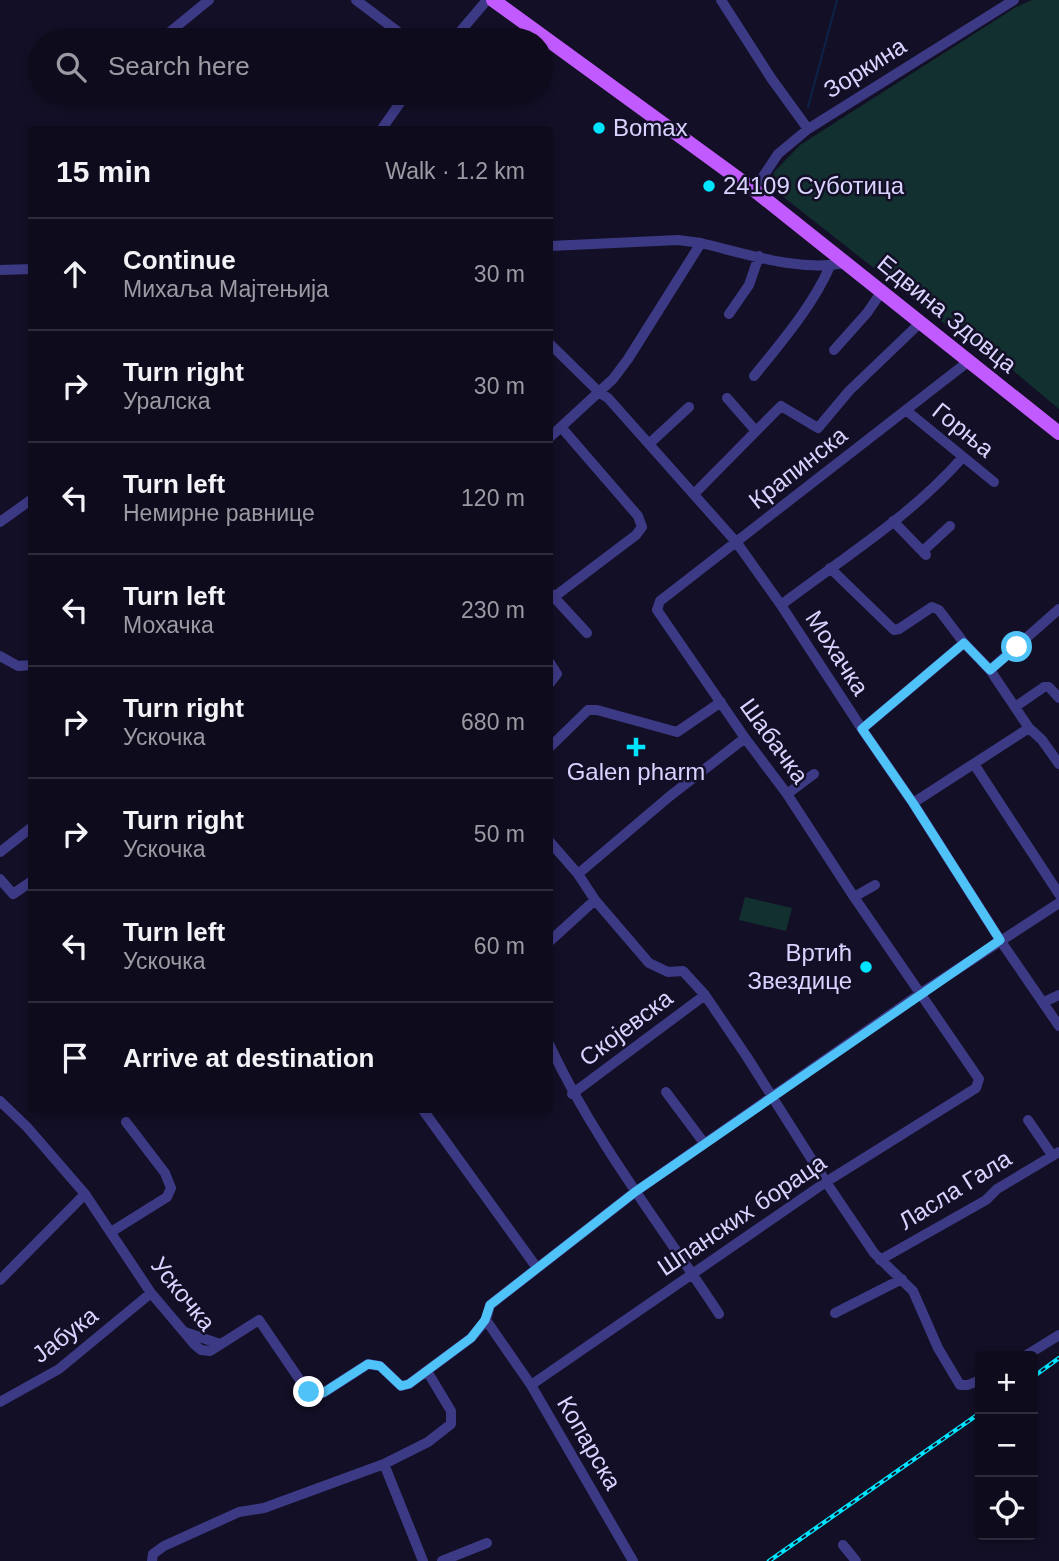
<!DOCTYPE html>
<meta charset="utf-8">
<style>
body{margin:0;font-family:Helvetica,sans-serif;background:#171425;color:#f1f3f6}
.controls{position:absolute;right:21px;bottom:21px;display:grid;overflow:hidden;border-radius:7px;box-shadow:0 4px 10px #0003}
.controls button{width:63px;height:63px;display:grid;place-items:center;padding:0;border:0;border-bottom:2px solid #2e2b3b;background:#0e0b1c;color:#f1f3f6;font:35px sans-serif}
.stop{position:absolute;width:21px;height:21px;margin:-16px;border:5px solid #4fc3f7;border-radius:50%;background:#fff}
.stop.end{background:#4fc3f7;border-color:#fff;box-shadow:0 2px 7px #0008}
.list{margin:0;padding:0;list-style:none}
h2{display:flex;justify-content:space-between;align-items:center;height:91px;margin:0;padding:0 28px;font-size:30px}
h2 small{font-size:23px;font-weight:400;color:#9b9ba3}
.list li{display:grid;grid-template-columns:46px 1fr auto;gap:21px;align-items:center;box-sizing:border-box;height:112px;padding:0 28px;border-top:2px solid #2e2b3b}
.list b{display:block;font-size:26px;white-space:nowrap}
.list p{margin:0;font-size:23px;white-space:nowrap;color:#9b9ba3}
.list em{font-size:23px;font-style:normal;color:#9b9ba3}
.icon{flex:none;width:38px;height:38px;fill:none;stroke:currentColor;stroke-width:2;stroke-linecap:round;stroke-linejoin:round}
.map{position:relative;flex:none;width:1059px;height:1561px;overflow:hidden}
.search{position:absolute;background:#0e0b1c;box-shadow:0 4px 10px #0003;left:28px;top:28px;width:525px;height:77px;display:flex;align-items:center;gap:18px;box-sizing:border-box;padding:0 24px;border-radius:38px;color:#9b9ba3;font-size:26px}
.panel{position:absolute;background:#0e0b1c;box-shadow:0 4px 10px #0003;left:28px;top:126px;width:525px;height:987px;border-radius:7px}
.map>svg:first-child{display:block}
.green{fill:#12302f}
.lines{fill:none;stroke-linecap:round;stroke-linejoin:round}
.stream{stroke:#0c2248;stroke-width:2}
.minor{stroke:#3d3a85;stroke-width:10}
.major{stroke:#c25bff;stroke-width:14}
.rail-casing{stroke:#00e5ff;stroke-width:4.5}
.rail{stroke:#130f26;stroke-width:2;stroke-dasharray:5;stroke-linecap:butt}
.route{stroke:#4fc3f7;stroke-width:9}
.poi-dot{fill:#00e5ff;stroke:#130f26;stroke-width:2.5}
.labels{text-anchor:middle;stroke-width:5;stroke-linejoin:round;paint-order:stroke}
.street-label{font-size:24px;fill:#d9d4ff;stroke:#130f26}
.poi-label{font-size:24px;fill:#d9d4ff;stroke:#130f26;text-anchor:start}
</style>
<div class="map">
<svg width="1059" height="1561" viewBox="0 0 1059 1561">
<rect width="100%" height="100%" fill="#130f26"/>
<!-- green -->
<path class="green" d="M1032,0h27v409l-49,-41 -36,-21 -202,-159 2,-16 26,-27 216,-138z
M745,897l47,11 -6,23 -47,-11z"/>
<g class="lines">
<!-- stream -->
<path class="stream" d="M808,107l29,-107"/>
<!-- minor -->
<path class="minor" d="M356,0l53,40
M721,0l50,78 37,51
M160,40l49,-40
M453,40l34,-40
M381,130l26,-37
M754,190l24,-36 30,-25 206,-129
M550,246l128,-6 23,3
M0,270l32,-1
M729,314l20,-29 10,-29
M550,344l50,49 8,5 129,145 44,62 81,124 51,74 87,137 59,86
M834,350l33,-37 15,-22
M754,376c26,-32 60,-72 76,-110
M727,398l28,32
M907,411l87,71
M550,437l63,-58 15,-20 73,-116c46,11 97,29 145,20
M650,443l39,-36
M694,494l87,-88 37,22 31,-37 72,-69
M893,521l33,34
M0,522l32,-23
M923,551l27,-25
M830,568l64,62 5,-1 33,-22 7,3 25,33 26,27 39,58 13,12 17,24
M551,594l36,39
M554,597l82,-62 6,-8 -4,-11 -77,-89
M781,605c62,-47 130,-89 181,-147
M0,656l18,10 14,-1
M550,663l7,11 -7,9
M990,670l69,-61
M1015,707l29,-20h5l10,11
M862,729l102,-86
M550,747l38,-37h9l80,22 44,-30
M974,764l85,130
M787,794l27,-20
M913,803l116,-75
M550,842l28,32 17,26 54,63 19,9 15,-1 22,24 42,62 79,125 48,71 39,38 25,57 22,37h8l12,-5
M0,852l32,-25
M578,874l92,-78 75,-58
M0,879l13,15 19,-13
M854,897l21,-12
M550,941l45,-41
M1044,1002l15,-7
M550,1046c45,96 111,179 169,268
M666,1092l38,51
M572,1094l133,-99
M0,1101l27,26 58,67 66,99 44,52 6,5 9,1 49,-31 49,72 7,3 8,-2 45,-29 12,2 21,20 8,-2 62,-46 15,-18 4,-15 145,-113 286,-199 138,-90
M423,1110l114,158
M1028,1120l24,35
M111,1232l56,-35 4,-9 -6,-15 -39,-51
M880,1260l106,-60 11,-11 62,-37
M0,1280l85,-86
M835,1313l67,-34
M486,1320l45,65 102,176
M185,1332l35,12
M1025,1356l34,-21
M531,1385l295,-203 150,-94 3,-9 -125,-182 -67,-103 -42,-56 -88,-128 3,-9 309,-240
M0,1402l59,-33 92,-76
M384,1464l39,97
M843,1545l13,16
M152,1561l1,-7 11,-8 75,-34 25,-4 120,-44 44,-22 23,-18v-13l-24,-40
M442,1561l45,-18"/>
<!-- major -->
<path class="major" d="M493,0l261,190 305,243"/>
<defs>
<path id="rail" d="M1033,1377l26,-19
M769,1561l211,-148"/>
</defs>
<!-- rail casing -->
<use href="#rail" class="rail-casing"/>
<!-- rail -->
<use href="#rail" class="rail"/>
</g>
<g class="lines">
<!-- route -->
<path class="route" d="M309,1392l6,3 8,-2 45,-29 12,2 21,20 8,-2 62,-46 14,-18 5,-15 145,-113 365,-252 -87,-137 -51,-74 102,-86 26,27 27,-23"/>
</g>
<!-- markers -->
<g class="poi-dot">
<circle cx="599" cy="128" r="7"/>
<circle cx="709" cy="186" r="7"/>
<path d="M632.5 736.5h7v7h7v7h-7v7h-7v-7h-7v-7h7z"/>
<circle cx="866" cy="967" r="7"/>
</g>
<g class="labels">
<!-- street labels -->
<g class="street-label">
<text transform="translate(865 68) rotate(-32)" y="8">Зоркина</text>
<text transform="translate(947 314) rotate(39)" y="8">Едвина Здовца</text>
<text transform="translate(963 430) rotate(39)" y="8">Горња</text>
<text transform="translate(798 468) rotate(-38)" y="8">Крапинска</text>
<text transform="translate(837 653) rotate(57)" y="8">Мохачка</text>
<text transform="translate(774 741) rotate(54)" y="8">Шабачка</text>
<text transform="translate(626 1028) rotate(-37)" y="8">Скојевска</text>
<text transform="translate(955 1190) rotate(-32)" y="8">Ласла Гала</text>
<text transform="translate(742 1215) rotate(-34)" y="8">Шпанских бораца</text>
<text transform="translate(183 1294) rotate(51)" y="8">Ускочка</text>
<text transform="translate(65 1335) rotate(-37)" y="8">Јабука</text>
<text transform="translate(589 1443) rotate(60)" y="8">Копарска</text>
</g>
<!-- poi labels -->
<g class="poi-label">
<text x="613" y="136">Bomax</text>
<text x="723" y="194">24109 Суботица</text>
<text x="636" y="780" text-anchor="middle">Galen pharm</text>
<text x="852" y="961" text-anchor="end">Вртић<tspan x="852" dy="28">Звездице</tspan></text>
</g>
</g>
</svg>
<div class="controls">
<button>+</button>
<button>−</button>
<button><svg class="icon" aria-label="locate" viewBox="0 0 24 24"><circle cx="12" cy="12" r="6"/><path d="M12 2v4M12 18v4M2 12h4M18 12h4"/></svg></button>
</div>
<div class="stop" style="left:1017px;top:647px"></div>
<div class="stop end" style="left:309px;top:1392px"></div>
<div class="search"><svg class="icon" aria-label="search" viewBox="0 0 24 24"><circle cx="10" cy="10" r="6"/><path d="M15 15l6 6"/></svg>Search here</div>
<section class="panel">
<h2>15 min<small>Walk · 1.2 km</small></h2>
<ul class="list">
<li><svg class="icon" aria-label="ahead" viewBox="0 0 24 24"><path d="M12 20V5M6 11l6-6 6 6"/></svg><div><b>Continue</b><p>Михаља Мајтењија</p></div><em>30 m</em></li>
<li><svg class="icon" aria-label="right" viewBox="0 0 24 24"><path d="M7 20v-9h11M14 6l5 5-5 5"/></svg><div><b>Turn right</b><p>Уралска</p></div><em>30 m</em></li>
<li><svg class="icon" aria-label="left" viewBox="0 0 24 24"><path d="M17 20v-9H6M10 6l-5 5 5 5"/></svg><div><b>Turn left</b><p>Немирне равнице</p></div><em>120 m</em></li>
<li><svg class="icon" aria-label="left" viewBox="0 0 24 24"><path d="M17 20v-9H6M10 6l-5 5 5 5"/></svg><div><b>Turn left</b><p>Мохачка</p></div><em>230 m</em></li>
<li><svg class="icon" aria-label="right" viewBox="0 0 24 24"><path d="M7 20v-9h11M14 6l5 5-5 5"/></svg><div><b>Turn right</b><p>Ускочка</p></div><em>680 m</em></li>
<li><svg class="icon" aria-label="right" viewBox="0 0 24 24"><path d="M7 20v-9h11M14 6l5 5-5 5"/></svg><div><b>Turn right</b><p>Ускочка</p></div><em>50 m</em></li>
<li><svg class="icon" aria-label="left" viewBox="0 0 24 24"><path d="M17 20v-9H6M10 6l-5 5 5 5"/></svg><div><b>Turn left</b><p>Ускочка</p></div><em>60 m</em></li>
<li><svg class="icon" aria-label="arrive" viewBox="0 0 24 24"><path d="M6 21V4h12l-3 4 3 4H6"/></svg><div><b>Arrive at destination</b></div></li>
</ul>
</section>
</div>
